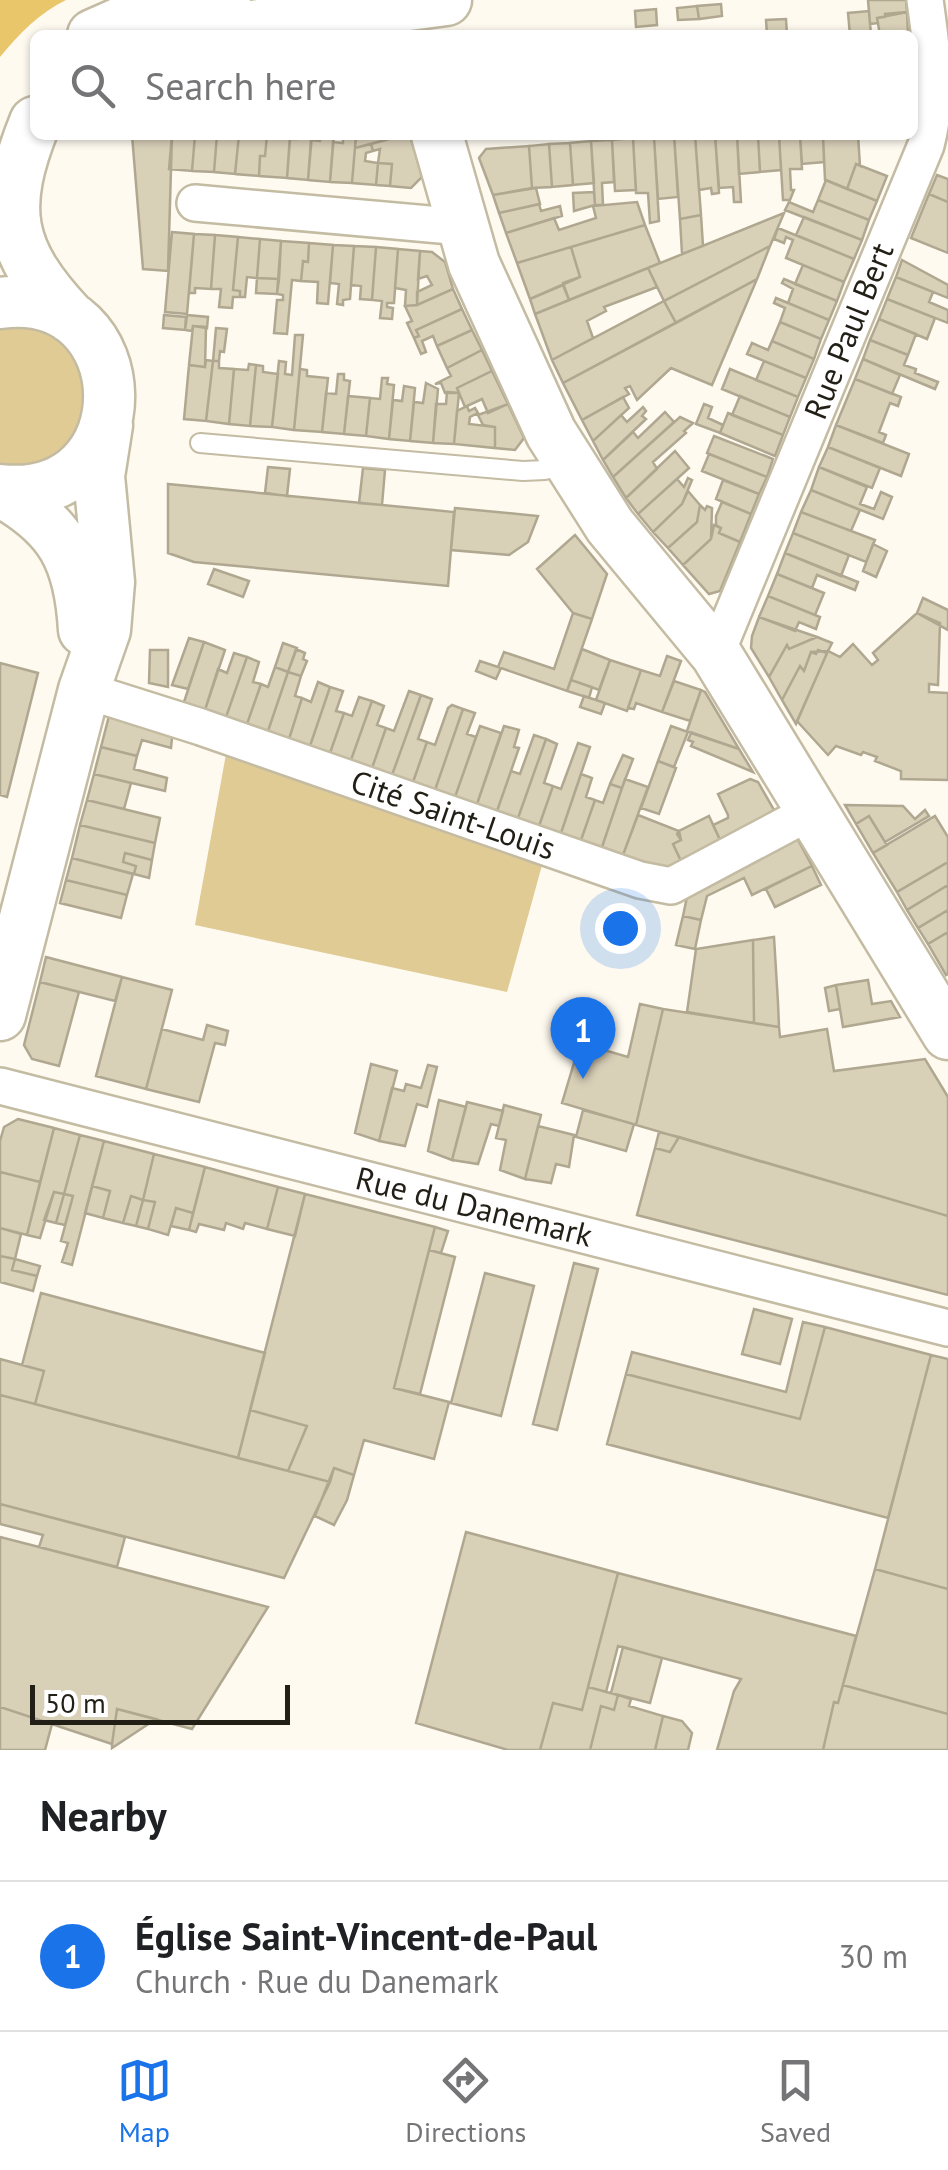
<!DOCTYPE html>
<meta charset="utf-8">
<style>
body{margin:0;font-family:"PT Sans",sans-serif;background:#f6f6f6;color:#202124}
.scale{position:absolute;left:30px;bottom:25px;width:260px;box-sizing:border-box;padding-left:10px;border:5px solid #221f16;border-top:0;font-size:28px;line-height:35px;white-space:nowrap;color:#221f16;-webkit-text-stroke:8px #fff;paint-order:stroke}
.you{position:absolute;left:620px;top:928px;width:35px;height:35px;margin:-25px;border:8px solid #fff;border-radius:50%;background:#1a73e8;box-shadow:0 0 0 15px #1a73e833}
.badge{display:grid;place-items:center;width:65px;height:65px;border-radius:50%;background:#1a73e8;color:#fff;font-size:32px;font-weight:700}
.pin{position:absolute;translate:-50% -82px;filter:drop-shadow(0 2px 5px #0008)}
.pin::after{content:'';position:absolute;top:52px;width:35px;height:30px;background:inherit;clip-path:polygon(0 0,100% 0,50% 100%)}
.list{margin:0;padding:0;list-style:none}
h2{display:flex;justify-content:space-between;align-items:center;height:130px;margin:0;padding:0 40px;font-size:42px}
h2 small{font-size:32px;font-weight:400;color:#757577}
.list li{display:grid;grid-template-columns:65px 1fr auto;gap:30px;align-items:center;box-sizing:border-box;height:150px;padding:0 40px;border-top:2px solid #e0e0e0}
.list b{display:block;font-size:38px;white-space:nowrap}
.list p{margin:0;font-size:32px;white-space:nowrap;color:#757577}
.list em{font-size:32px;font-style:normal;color:#757577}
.icon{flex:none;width:55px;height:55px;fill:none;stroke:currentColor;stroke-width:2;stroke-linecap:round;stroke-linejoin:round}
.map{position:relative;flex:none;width:948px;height:1750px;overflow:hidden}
.search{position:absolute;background:#fff;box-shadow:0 2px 8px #0004;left:30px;right:30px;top:30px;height:110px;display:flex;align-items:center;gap:25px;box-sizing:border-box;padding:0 35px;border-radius:15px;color:#757577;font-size:38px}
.sheet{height:280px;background:#fff}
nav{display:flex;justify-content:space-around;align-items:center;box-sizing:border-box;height:140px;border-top:2px solid #e0e0e0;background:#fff;font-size:28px;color:#757577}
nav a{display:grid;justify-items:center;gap:5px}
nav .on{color:#1a73e8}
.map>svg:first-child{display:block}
.green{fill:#e0cb95}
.forest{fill:#eac66a}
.building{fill:#d9d0b8;stroke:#b0a790;stroke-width:2.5}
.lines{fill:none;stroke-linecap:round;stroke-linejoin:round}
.lane-casing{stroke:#c4bba3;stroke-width:22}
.street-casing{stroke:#c4bba3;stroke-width:40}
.secondary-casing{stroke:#c4bba3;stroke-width:55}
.lane{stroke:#fff;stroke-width:18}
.street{stroke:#fff;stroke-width:35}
.secondary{stroke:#fff;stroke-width:50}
.labels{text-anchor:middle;stroke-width:9;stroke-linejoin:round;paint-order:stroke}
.street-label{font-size:32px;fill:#221f16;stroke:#fff}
</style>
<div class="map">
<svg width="948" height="1750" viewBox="0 0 948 1750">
<rect width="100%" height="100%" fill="#fefaf0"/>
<!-- green -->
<path class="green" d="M25,324c21,8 39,14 52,34 23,33 3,95 -37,105 -12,3 -27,2 -40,2v-139z
M226,754l318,104 -37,134 -312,-67z"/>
<!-- forest -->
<path class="forest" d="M0,0h66c-27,13 -47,34 -66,57z"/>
<!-- building -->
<path class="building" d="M868,0h38l1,12 -22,2v3l-8,1 1,5 -8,1z
M721,4l1,12 -23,3 -2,-13z
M697,6l2,13 -21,1 -1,-12z
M656,9l1,16 -21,2 -1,-16z
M869,11l2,24h-21l-2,-22z
M907,12l1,23h-28l-3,-17z
M786,19l1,16h-20l-1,-15z
M132,135h40l-4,136 -25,-2z
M172,135h23l-3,36 -23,-2z
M195,135h22l-3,37 -22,-1z
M217,135h22l-4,39 -21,-2z
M239,135l28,1 -2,20h-5l-1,20 -24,-2z
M267,135h23l-3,43 -28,-2 1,-20h5z
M299,135h13l-4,45 -21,-2 3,-39h8z
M321,135h13l-4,47 -22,-2 3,-40 9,1z
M343,135h13l-4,48 -22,-1 3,-40 10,1z
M362,135h42l-49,13 1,-11z
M404,135h6l12,42 -11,11 -21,-2 2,-22 -14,-1 2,-14 -7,2 -2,-7z
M674,135h21l6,80 -21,4z
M674,135l4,62 -20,2 -4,-62z
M695,135h20l4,58 -7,1 -1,-6 -12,2z
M715,135h22l4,67h-7l-1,-15 -14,1z
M737,135h21l2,37 -21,2z
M758,135h21l2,35 -21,2z
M779,135h21l2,34h-12l1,21h3l-4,10h-7z
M800,135h23l1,27 -22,2z
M823,135h35l2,31 -4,-2 -9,25 -22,-9z
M654,137l5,84 -9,2 -2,-30h-12l-3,-55z
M633,138l3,52 -21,1 -3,-51z
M612,140l2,42 -12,1 1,22h-8l-4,-64z
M591,141l3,42 -21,2 -3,-42z
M570,143l3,42 -21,2 -3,-43z
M371,144l2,7 -7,2 -1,8 13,2 -2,22 -24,-2 3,-35z
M549,144l3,43 -20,1 -3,-42z
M529,146l3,42 -39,7 -14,-37 7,-9z
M378,163l14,1 -2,22 -14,-1z
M856,164l31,12 -10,25 -30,-12z
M937,175l11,4v23l-19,-8z
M826,180l51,21 -8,19 -51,-20z
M536,188l4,16 -41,9 -6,-18z
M594,192l1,13 -21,6 -1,-18z
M929,194l19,8v51l-37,-15z
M818,200l51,20 -7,20 -77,-30 4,-8 24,10z
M637,202l8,23 -128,38 -11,-30 48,-15 5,12 37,-12 -3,-12z
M539,204l2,7 19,-5 2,10 -56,17 -7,-20z
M784,213l-14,33 -106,55 -16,-33z
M701,215l2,31 -21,8 -2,-35z
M804,217l58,23 -8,19 -58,-24z
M645,225l15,38 -91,37 -6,-17 17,-6 -9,-30z
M778,228l76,31 -10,23 -58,-24 7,-18 -7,-3 -2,6 -10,-4z
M172,232l22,2 -7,80 -22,-2z
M194,234l21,1 -4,54 -16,-1v5h-6z
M215,235l23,2 -5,53 7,1v6h-7l-1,11 -13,-1 2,-18h-10z
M238,237l22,2 -3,39 -10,-1 -2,20h-5v-6l-7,-1z
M260,239l21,2 -2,38 -22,-1z
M281,241l28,2 -1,19 -5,-1 -2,20 -9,-1 -5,54 -13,-1 3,-33h6v-5l-6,-1z
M309,243l24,2 -5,59 -11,-1 1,-21 -17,-1 2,-20 5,1z
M333,245l21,1 -4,53 -7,1v5l-6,-1 2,-20 -9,-1z
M354,246l22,1 -4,53 -12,-1 1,-13 -10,-1z
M770,246l-13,33 -81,44 -12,-22z
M376,247l22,2 -4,54h-7v4l6,1 -1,11 -12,-1 2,-17 -10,-1z
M571,247l9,30 -50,22 -13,-36z
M398,249l22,2 -3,54 -12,1 1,-16 -11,-2z
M420,251l12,1 13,10 8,27 -36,16v-13l15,-7 -5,-9 -9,3z
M902,260l46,25v13l-52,-21z
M803,265l41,17 -7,19 -42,-17z
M648,268l9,19 -53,20 2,4 -19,10 6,17 -41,22 -17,-46z
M896,277l37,15 -4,10 19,8v13l-61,-24z
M257,278l22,1 -2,15 -21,-1z
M757,279l-45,106 -41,-17 -34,32 -7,-14 -5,2 4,6 -47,26 -19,-37z
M784,279l53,22 -8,19 -41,-17 5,-14 -11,-6z
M563,285l6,15 -34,14 -5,-15z
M453,289l9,20 -46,21 3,6 -5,2 -7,-15 5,-2 -7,-15 12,-1z
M776,298l53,22 -8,19 -41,-17 5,-14 -11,-5z
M887,299l48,19 -8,21 -48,-20z
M664,301l12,22 -113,60 -11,-23z
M462,309l10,21 -35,16 -4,-10 -11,5 4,11 -5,2 -7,-16 5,-2 -3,-6z
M164,315l22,2 -1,13 -22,-2z
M187,315l21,2 -1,11 -14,-2 -1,5 -7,-1z
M879,319l37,15 -8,21 -38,-15z
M780,322l41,17 -7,20 -42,-18z
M193,326l13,1 -1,40 -16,-2z
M216,328l11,1 -3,23 -4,-1 -1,10h-6z
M472,330l10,20 -35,18 -10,-22z
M295,335h8l-9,95 -22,-3 7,-66 7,1 -1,12 7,1z
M870,340l38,15 -4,10 12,4 -1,4 23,9 -3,7 -72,-30z
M772,341l42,18 -8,19 -59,-24 5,-11 16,7z
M482,350l10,21 -35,17 2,5h-14l-4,-10 -6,1 16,-8 -4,-8z
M863,359l37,16 -8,19 -37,-15z
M206,360l7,1 -7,60 -22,-2 5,-54 16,2z
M213,361h6v7l15,1 -5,55 -23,-3z
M764,361l42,17 -8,19 -42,-17z
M249,364l7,1 -6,61 -21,-2 5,-55 14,1z
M256,365l7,1v6l15,2 -6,53 -22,-1z
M300,369l7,1v6l21,2 -6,54 -28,-2z
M730,369l68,28 -8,20 -68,-28z
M492,371l16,33 -20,9 -6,-14 -17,8 -8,-19z
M338,374h6v6l6,1 -6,53 -22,-2 4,-39 10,1z
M382,378h6l-1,6 7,1 -5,54 -23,-3 4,-38 10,1z
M855,379l46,18 -3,9 -8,-3 -11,29 7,3 -3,8 -47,-18z
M426,383l12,6 -5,54 -23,-2 4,-39 9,1z
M404,386l11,2 -5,53 -21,-2 4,-39 9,1z
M447,392l12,1 -5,51 -21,-1 3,-39h10z
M348,396l22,2 -4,38 -22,-2z
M740,396l50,21 -7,18 -51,-20z
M623,397l6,11 -36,33 -11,-21z
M508,404l16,34 -9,12 -20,-2v-21l-12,-2 -5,-10z
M704,404l8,3 -4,11 15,7 -3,8 -24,-9z
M467,406l2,5 6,-3 3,5 -8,4 -1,7 26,3v21l-41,-4 3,-33z
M643,407l3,4 -4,5 4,3 -43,41 -10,-19 28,-26 6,7z
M665,412l9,10 -61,55 -10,-17 30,-28 5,6z
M728,413l55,22 -8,21 -55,-23z
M680,417l13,6 -9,8 2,2 -33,29 4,7 -31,29 -13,-21z
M836,425l73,29 -8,22 -73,-29z
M714,436l59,23 -6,18 -60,-24z
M828,447l52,21 -8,20 -53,-21z
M675,451l14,17 -51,46 -12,-16z
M709,454l58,23 -8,17 -57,-23z
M268,467l22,2 -3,27 -22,-3z
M819,467l48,20 -7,17 14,5 7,-17 11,5 -9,22 -72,-29z
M363,468l22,2 -3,35 -23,-2z
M688,478l4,2 -10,24 -29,28 -15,-18 39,-35 7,8z
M723,480l36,14 -8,20 -35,-15z
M168,484l286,28 -6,74 -254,-24 -26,-9z
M811,490l49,20 -9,21 -50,-19z
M688,491l12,14 -3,17 -29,26 -15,-16 29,-28z
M722,502l29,12 -11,28 -21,-9 2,-5 -5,-3v-9z
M700,505l5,5 2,-4 5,2 -1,31 -28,26 -15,-17 29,-26z
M455,508l83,8 -10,26 -19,13 -58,-5z
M801,512l74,28 -9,22 -73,-29z
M714,525l7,3 -2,5 21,9 -20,49 -11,3 -26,-29 28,-26z
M793,533l56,22 -8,21 -56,-23z
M575,535l32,39 -15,45 -19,-6 -36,-44z
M873,544l14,7 -11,26 -13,-6z
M785,553l73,29 -3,8 -38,-15 -5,13 -35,-14z
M214,569l35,12 -6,16 -35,-13z
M777,574l47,19 -9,22 -47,-19z
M768,596l52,21 -4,12 -17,-7 -4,9 -36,-14z
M923,598l25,12v20l-31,-17z
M573,613l19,6 -25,72 -69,-24 6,-15 50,17z
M917,613l23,10 -2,62 -9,-1v8l19,1v87l-47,-1v-8l-26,-10 2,-4 -14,-5 -2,3 -25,-9 -8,9 -31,-34 31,-70 12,6 13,-13 19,21 6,-5 -5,-7z
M759,617l58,20 -28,12 -2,-4 -18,32 -18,-29 1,-12z
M817,637l15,6 -4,8 -17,1 -7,19 -4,-5 -18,34 -13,-23 18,-32 2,4z
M189,638l15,4 -16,47 -16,-4z
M204,642l21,8 -20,60 -21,-8z
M283,643l14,5 -9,24 -13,-5z
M296,649l9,4 -2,6 4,2 -6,15 -13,-4z
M582,649l28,11 -11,30 -28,-10z
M150,650h18v37l-19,-4z
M818,650l9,3 -31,71 -14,-24 18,-34 4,5 7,-19 5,2z
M234,653l13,4 -21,60 -21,-7 13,-41 9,4z
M667,656l14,5 -19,51 -26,-9 -2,6 -6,-1 13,-38 19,6z
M247,657l12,5 -6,20 8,2 -14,40 -21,-7z
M610,660l31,10 -14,41 -31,-11z
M480,661l21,7 -5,11 -20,-8z
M0,663l38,10 -31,124 -7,-2z
M275,667l13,5 -20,59 -21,-7 14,-40 7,3z
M288,672l13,4 -6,20 7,2 -13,41 -21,-8z
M571,680l21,7 -3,11 -22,-7z
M674,681l27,9 -11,31 -28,-9z
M318,682l12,5 -20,59 -21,-7 13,-41 9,4z
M330,687l13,4 -7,20 8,2 -14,40 -20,-7z
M701,690l4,2 34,57 -52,-18z
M409,691l12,4 -29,80 -20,-7 14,-40 8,3z
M421,695l11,4 -14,40 9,3 -14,40 -21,-7z
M584,696l21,7 -4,11 -21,-7z
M359,697l13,4 -21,59 -21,-7 14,-40 8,3z
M372,701l12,5 -7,19 9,3 -14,40 -21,-8z
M452,705l11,4 -28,81 -22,-8 14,-40 8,3 13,-37z
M463,709l12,4 -8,21 9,3 -21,60 -20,-7z
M110,712l63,16 -2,20 -29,-8 -5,16 -36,-9z
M480,726l21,7 -24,71 -22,-7z
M504,726l15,4 -5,17 5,1 -22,63 -20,-7z
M671,726l17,6 -14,35 -16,-6z
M691,733l48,16 14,23 -62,-26 2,-4 -5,-2z
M534,735l12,4 -28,79 -21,-7 14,-40 9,3z
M546,739l11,5 -13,39 9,3 -14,40 -21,-8z
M578,743l12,4 -29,86 -22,-7 14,-40 8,3z
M101,747l36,9 -3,13 33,9 -2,13 -71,-17z
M623,755l10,4 -11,29 -12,-4z
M658,761l18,7 -17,46 -18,-6z
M94,774l37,9 -7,26 -37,-9z
M581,774l11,4 -6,19 9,3 -14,40 -20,-7z
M625,779l23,8 -25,68 -21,-8z
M750,779l8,3 20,35 -56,27 -9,-19 15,-7v-3l-10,-21z
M610,784l12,4 -20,59 -21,-7 14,-40 8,3z
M87,800l73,18 -5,25 -75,-18z
M845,805l58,1 12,13 10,-9 4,6 -44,26 -16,-26 -13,8z
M638,815l41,16 -2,3 4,6 -8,4 9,19 -18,6 -41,-14z
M709,816l13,28 -40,19 -9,-19 8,-4 -2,-9z
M869,816l18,29 -14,8 -17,-29z
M935,816l13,21v25l-51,30 -24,-39z
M80,825l75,18 -3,17 -27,-7 -2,9 13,4 -2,8 -62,-16z
M796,836l16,30 -60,29 -8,-17 -37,18 -6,24 -18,-4 6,-29z
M125,853l27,7 -3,18 -15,-4 2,-8 -13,-4z
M72,858l61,16 -6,21 -61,-15z
M948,862v23l-41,25 -10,-18z
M812,866l9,19 -46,22 -9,-18z
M66,880l61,15 -6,23 -61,-15z
M948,885v25l-30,18 -11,-18z
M948,910v22l-20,12 -10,-16z
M683,916l18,4 -6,29 -19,-4z
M948,932v42l-2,1 -18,-31z
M774,937l4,66 1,24 -25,-4 -1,-83z
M753,940l1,83 -67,-11 9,-63z
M46,957l76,20 -7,24 -75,-19z
M122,977l50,13 -26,99 -50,-13z
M868,980l4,24 19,-3 9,16 -57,10 -7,-42z
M40,982l39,10 -20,74 -27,-7 -8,-14z
M836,985l4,24 -11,2 -4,-23z
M640,1004l23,5 -27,116 -74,-22 18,-60 48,14z
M663,1009l116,18 1,10 47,-8 7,42 91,-12 23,38v119l-312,-91z
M207,1025l21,6 -3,14 -10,-2 -16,59 -53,-13 16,-60 41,11z
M371,1064l26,7 -18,70 -24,-8z
M428,1065l9,2 -10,40 -10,-3 -12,42 -26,-5 13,-53 12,3 2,-7 15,4z
M439,1100l27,7 -14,53 -24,-9z
M467,1102l36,9 -4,15 -8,-2 -13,40 -26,-4z
M504,1105l37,10 -16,64 -25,-9 6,-30 -10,-2z
M583,1110l51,14 -8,27 -50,-14z
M18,1119l36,9 -14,54 -40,-10v-31l4,-14z
M538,1126l36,9 -5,32 -13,-3 -5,19 -26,-4z
M54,1128l26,7 -16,59 -10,-2 -14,46 -13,-3z
M659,1132l20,5 -9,15 -15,-4z
M80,1135l24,6 -32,124 -10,-3 6,-19 -7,-2 12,-45 -9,-2z
M679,1137l269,79v79l-311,-80 18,-67 15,4z
M104,1141l50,13 -11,46 -12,-4 -8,27 -20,-5 7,-27 -18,-5z
M154,1154l51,13 -12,46 -17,-5 -8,27 -20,-6 7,-27 -12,-2z
M205,1167l73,20 -11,42 -22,-6 -2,6 -17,-6 -2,7 -25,-6 -3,8 -7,-2z
M0,1172l40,10 -13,53 -27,-7z
M92,1186l18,5 -7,27 -18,-5z
M278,1187l27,7 -10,42 -28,-7z
M54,1192l10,2 -8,29 -12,-3z
M64,1194l9,2 -8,29 -9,-2z
M305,1194l130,33 -41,161 55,14 -15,57 -70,-19 -10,35 -20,-7 -4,14 -42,-11 19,-45 -57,-16z
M131,1196l12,4 -7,26 -13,-3z
M143,1200l12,2 -7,27 -12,-3z
M176,1208l17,5 -4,17 -18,-4z
M435,1227l13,4 -7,22 -12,-3z
M0,1228l21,6 -6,25 -15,-3z
M429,1250l26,7 -35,137 -26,-6z
M0,1256l15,3 -3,11 25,6 -4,15 -33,-9z
M15,1259l25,7 -3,10 -25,-6z
M574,1263l24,6 -41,161 -24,-6z
M485,1273l49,13 -33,130 -50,-13z
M41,1293l224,60 -27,105 -203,-54 9,-33 -22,-6z
M754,1309l38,10 -12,45 -38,-10z
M803,1322l22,5 -25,92 -174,-45 6,-22 154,40z
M825,1327l106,28 -43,163 -281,-74 19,-70 174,45z
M931,1355l17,4v230l-73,-20z
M0,1359l44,12 -9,33 -35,-9z
M0,1395l35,9 295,78 -46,96 -284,-74z
M250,1410l57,16 -19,45 -50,-13z
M334,1468l20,7 -7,25 -13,25 -19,-9z
M0,1504l125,33 -8,30 -78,-20 4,-12 -43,-11z
M466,1532l152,41 -36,137 -29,-7 -13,47h-32l-92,-27z
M0,1537l39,10 229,60 -76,122 -75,-20 -5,35 -112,-37z
M875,1569l73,20v125l-105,-29z
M618,1573l238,63 -18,67 -4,-1 -11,48h-106l17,-59 7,-12 -123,-33 -12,46 -18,-5z
M623,1647l39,11 -12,45 -39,-10z
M843,1685l105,29v36h-125l11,-48 4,1z
M588,1687l30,8 -4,15 -13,-4 -11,44h-50l13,-47 29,7z
M618,1695l13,4 -2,7 34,10 -8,34h-65l11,-44 13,4z
M0,1707l52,17 -7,26h-45z
M117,1709l39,10 -44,29v-4z
M663,1716l19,5 10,12 -4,17h-33z"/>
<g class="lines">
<defs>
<path id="lane" d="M200,443l323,28 22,-1 22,-8"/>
<path id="street" d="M195,203l267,24
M716,654l210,-509c13,-49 6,-95 -1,-145
M84,690l117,37 439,153 31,6 141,-75
M0,1086l948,242"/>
<path id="secondary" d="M93,35l34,-15 98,-17
M184,35l262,-35
M35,122c-35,87 -28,128 36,196
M437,135l37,129 77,169 59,93 106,128 232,380
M0,303c143,-20 148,203 0,187
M0,491c62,34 80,69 84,139
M0,1015l84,-325 21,-60 4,-48 -10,-106 8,-51"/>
</defs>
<!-- lane casing -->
<use href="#lane" class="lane-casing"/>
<!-- street casing -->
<use href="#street" class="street-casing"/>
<!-- secondary casing -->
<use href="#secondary" class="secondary-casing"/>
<!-- lane -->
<use href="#lane" class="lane"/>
<!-- street -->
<use href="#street" class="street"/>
<!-- secondary -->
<use href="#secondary" class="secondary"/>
</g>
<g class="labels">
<!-- street labels -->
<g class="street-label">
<text transform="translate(849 331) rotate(-68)" y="11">Rue Paul Bert</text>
<text transform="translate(453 815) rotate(19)" y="11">Cité Saint-Louis</text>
<text transform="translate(474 1207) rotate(14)" y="11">Rue du Danemark</text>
</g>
</g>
</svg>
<div class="scale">50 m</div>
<div class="you"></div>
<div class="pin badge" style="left:583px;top:1079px">1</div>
<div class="search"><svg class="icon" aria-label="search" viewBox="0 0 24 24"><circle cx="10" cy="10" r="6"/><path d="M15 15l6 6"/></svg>Search here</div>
</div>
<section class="sheet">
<h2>Nearby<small></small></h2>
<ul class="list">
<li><span class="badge">1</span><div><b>Église Saint-Vincent-de-Paul</b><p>Church · Rue du Danemark</p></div><em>30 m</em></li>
</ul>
</section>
<nav>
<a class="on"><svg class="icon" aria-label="map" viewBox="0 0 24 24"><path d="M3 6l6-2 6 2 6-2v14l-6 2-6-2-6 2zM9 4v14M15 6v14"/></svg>Map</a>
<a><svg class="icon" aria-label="directions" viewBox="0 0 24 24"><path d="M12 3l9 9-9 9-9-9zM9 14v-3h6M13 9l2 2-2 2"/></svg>Directions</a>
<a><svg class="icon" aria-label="saved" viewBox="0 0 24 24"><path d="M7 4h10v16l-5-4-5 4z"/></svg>Saved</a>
</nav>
